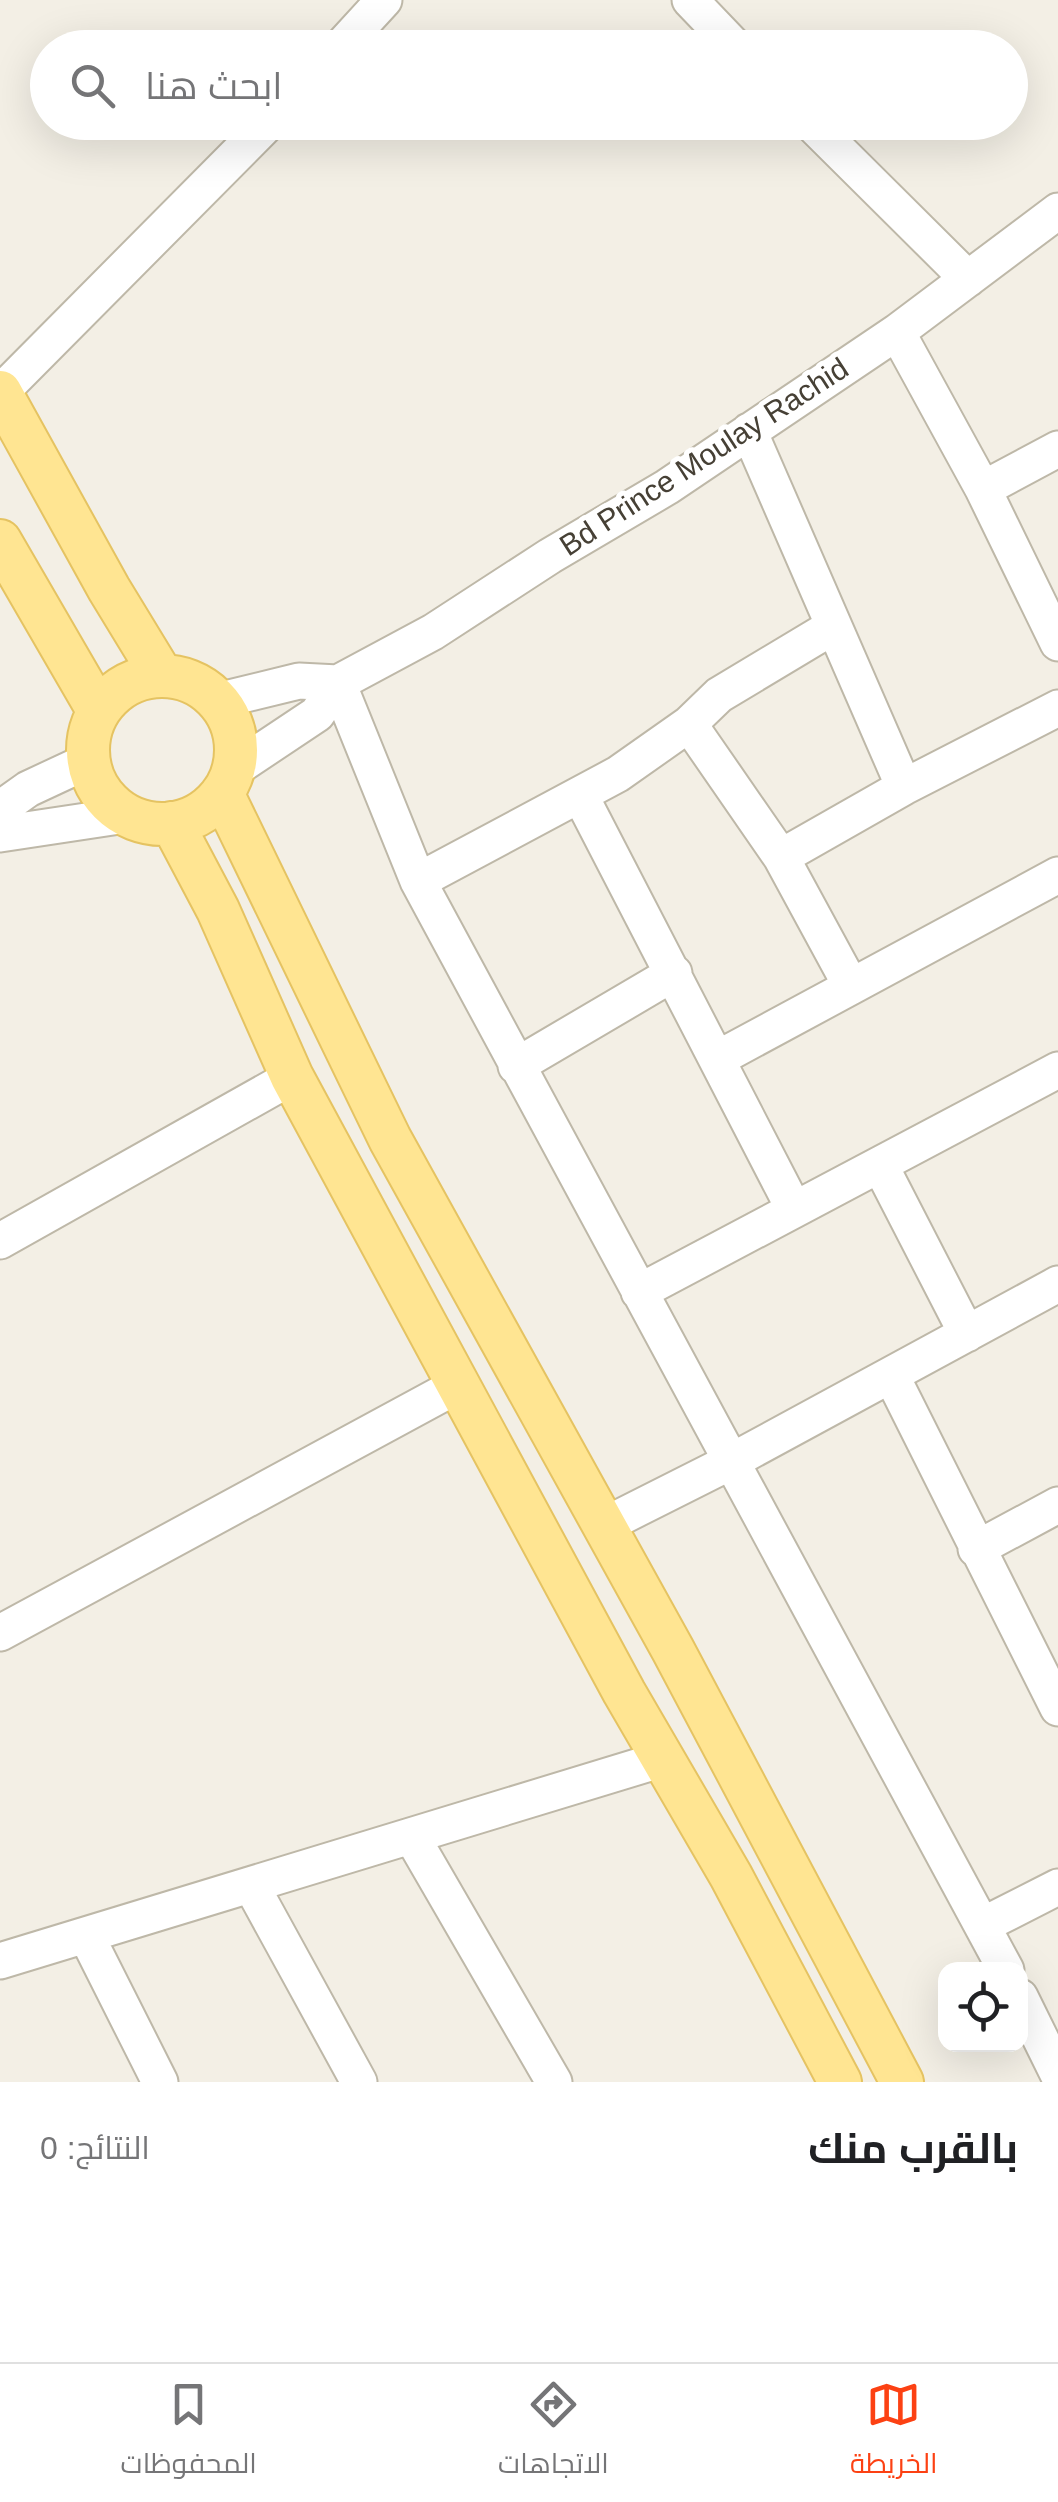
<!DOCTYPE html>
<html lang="ar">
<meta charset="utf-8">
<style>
body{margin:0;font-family:Helvetica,Cairo,sans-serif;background:#f6f6f6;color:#202124;direction:rtl}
.controls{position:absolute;right:30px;bottom:30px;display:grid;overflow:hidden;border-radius:20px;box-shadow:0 10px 40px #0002}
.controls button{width:90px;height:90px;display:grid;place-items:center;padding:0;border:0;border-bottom:2px solid #e0e0e0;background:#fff;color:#202124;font:50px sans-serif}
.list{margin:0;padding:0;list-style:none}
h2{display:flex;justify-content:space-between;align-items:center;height:130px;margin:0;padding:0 40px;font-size:42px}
h2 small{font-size:32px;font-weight:400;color:#757577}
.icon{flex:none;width:55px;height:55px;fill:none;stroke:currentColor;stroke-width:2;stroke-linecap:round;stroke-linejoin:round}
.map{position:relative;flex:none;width:1058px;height:2082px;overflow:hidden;direction:ltr}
.search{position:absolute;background:#fff;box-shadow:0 10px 40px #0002;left:30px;right:30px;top:30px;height:110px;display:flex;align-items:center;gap:25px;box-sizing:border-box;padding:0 35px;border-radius:55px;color:#757577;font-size:38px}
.sheet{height:280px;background:#fff}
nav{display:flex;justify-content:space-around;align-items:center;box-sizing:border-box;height:140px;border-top:2px solid #e0e0e0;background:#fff;font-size:28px;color:#757577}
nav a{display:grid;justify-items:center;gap:5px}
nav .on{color:#fc4113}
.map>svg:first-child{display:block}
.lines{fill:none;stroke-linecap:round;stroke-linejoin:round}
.minor-casing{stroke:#beb8a8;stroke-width:39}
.major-casing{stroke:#e5c362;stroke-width:46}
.minor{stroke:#fff;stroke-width:35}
.major{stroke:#ffe592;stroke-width:42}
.labels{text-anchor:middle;stroke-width:10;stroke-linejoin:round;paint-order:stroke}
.street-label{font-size:30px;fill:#464035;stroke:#fff}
</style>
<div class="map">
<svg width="1058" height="2082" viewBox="0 0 1058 2082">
<rect width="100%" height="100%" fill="#f3efe5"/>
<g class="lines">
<defs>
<path id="minor" d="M690,0l46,48
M340,48l44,-48
M810,122l158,157
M897,332l86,157 75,154
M0,393l269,-271
M749,431l155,356
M983,489l75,-40
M217,701l82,-20 39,2 -21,31 -84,56
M689,724l92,133 70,129
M580,795l214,414
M0,809l28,-20 60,-28
M0,834l126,-19
M781,857l123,-70 154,-79
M418,881l200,-107 71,-50 30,-29 115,-69
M717,1059l341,-184
M516,1066l158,-93
M880,1165l87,169
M0,1241l292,-164
M639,1292l419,-222
M891,1375l167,333
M605,1525l127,-64 326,-177
M976,1549l82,-44
M0,1633l460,-249
M412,1837l142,245
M251,1885l108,197
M983,1925l75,-38
M87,1937l73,145
M0,1961l663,-202
M1006,1970l-588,-1089 -80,-198 95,-51 117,-76 117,-69 230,-155 161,-121
M1020,1997l38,77"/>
<path id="major" d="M0,392l109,197 53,87
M0,541l98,169
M88 750a74 74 0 1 1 148 0a74 74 0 1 1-148 0Z
M222,793l168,346 283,511 229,432
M172,823l46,87 74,167 332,615 107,184 109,206"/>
</defs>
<!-- minor casing -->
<use href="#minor" class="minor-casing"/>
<!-- major casing -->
<use href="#major" class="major-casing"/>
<!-- minor -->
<use href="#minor" class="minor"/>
<!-- major -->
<use href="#major" class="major"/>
</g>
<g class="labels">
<!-- street labels -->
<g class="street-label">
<text transform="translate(704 457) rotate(-33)" y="10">Bd Prince Moulay Rachid</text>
</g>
</g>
</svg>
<div class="controls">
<button><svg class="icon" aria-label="locate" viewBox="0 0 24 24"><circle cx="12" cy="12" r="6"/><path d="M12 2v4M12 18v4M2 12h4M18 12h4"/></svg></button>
</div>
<div class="search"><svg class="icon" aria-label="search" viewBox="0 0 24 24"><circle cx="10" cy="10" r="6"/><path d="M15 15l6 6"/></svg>ابحث هنا</div>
</div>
<section class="sheet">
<h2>بالقرب منك<small>النتائج: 0</small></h2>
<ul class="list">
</ul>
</section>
<nav>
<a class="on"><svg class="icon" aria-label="map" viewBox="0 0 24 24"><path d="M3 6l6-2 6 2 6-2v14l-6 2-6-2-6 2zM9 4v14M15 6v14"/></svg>الخريطة</a>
<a><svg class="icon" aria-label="directions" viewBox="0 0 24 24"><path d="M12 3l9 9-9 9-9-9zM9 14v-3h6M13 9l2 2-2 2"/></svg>الاتجاهات</a>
<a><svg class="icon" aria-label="saved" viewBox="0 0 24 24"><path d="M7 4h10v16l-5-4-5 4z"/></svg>المحفوظات</a>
</nav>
